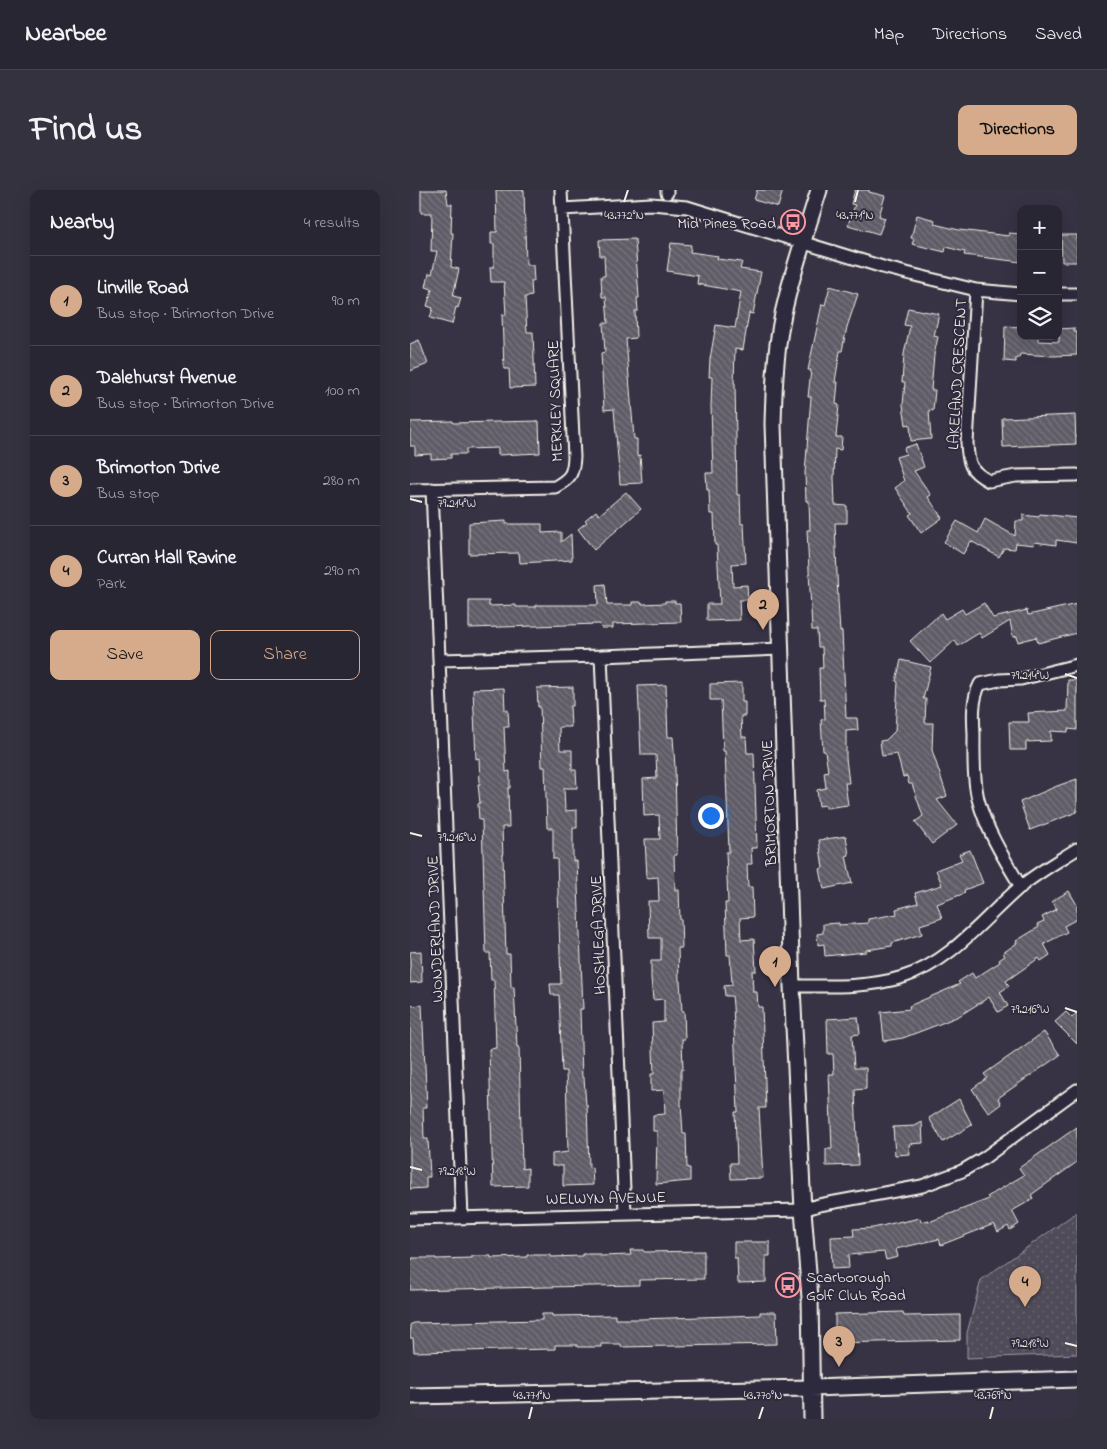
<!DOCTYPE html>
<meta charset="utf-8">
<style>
body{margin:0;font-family:"Indie Flower",sans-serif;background:#35323f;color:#f1f3f6}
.controls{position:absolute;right:15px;top:15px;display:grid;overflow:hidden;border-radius:10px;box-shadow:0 5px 20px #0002}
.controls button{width:45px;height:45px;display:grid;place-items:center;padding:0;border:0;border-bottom:1px solid #45434e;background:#292633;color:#f1f3f6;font:25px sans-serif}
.you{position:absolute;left:300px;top:625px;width:18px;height:18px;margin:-12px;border:4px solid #fff;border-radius:50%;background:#1a73e8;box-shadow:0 0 0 8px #1a73e833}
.badge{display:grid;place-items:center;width:32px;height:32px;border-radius:50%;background:#d6ab8b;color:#111;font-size:16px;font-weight:700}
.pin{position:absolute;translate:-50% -41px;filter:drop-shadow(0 1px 2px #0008)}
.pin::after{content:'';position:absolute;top:26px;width:18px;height:15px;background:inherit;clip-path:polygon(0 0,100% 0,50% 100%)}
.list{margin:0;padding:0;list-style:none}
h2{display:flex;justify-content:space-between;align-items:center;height:65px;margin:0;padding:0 20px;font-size:21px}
h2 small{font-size:16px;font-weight:400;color:#a5a5ac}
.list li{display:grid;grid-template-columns:32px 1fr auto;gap:15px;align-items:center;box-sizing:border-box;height:90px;padding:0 20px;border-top:1px solid #45434e}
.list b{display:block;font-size:19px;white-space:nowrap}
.list p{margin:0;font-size:16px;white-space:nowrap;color:#a5a5ac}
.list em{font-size:16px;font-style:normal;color:#a5a5ac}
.actions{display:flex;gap:10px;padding:15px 20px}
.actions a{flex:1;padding:11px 0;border:1px solid #d6ab8b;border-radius:10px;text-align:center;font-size:18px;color:#d6ab8b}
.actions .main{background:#d6ab8b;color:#111}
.icon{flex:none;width:28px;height:28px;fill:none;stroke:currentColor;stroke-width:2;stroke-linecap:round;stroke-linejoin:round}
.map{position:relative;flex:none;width:667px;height:1229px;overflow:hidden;border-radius:10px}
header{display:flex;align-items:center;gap:30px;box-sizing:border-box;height:70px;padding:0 25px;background:#292633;border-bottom:1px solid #45434e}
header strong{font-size:24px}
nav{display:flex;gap:28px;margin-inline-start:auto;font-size:18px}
.intro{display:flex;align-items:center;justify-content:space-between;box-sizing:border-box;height:120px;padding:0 30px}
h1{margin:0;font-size:35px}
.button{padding:12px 22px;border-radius:10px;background:#d6ab8b;color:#111;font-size:18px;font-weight:700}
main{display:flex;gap:30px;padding:0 30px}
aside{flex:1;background:#292633;border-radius:10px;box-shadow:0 5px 20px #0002}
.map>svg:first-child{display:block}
.park{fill:url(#park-dots);stroke:#a29ea0}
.building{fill:url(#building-back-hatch);stroke:#f4f1e8}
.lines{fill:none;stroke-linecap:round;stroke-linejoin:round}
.street-casing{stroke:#f4f1e8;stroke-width:15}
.secondary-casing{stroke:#f4f1e8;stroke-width:19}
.street{stroke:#2f2a3d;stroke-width:11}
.secondary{stroke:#2f2a3d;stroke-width:15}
.ticks{fill:none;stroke:#f4f1e8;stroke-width:2}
.labels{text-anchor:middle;stroke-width:4;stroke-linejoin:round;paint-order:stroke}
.poi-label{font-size:16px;fill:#f4f1e8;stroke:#2f2a3d;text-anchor:end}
.street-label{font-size:16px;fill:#f4f1e8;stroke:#2f2a3d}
.ticks-label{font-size:12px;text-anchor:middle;fill:#f4f1e8;stroke:#2f2a3d;stroke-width:4;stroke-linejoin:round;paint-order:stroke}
</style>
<header>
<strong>Nearbee</strong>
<nav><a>Map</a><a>Directions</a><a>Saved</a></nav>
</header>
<div class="intro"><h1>Find us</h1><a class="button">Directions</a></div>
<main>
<aside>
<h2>Nearby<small>4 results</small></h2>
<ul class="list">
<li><span class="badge">1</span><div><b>Linville Road</b><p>Bus stop · Brimorton Drive</p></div><em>90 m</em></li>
<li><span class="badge">2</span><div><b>Dalehurst Avenue</b><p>Bus stop · Brimorton Drive</p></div><em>100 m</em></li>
<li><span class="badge">3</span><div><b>Brimorton Drive</b><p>Bus stop</p></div><em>280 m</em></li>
<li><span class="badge">4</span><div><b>Curran Hall Ravine</b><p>Park</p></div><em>290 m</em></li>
</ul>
<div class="actions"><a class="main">Save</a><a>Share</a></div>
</aside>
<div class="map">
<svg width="667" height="1229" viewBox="0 0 667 1229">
<defs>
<pattern id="park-dots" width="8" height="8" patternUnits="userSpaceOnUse" patternTransform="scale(1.25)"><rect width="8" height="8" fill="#504b59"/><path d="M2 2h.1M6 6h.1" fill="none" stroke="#6a6571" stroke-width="1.8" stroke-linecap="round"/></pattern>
<pattern id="building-back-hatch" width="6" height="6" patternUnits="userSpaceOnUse" patternTransform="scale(1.25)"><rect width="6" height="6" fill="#5f5c67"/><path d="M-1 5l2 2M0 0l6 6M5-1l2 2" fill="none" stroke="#77747d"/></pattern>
</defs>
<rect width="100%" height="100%" fill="#373244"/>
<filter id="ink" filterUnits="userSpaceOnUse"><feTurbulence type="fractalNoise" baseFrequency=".02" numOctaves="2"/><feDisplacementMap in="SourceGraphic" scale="10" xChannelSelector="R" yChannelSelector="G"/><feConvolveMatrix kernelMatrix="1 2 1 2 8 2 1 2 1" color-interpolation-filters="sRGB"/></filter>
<g filter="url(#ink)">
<!-- park -->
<path class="park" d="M667,1022v142l-110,4v-25l14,-53z"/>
<!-- building -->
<path class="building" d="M11,0h25l2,14h4l-1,29h2l-2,34 8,2 -6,27 8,2 -3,10 -2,-1 -4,17 -22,-6 3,-10 -6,-2 5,-17 -6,-2 3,-14 3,1 5,-23h-6l1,-38h-11z
M86,0h28l2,75h7l1,16h-3l1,15 -7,1 2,35h6l2,55 -25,1 -1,-19h-5l-2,-54h4l-2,-33h-13l-1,-15h4v-23h-3v-12h6z
M347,0h26l-5,17 -24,-7z
M445,0h14v2l16,4 -6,20 6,2 -6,16 -31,-9 7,-20 -4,-1z
M507,25l18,5 -1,4 25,6 50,6v-3l12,1v28l-57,-7 1,-3 -19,-5 -1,5 -33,-8 2,-5 -3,-1z
M651,45h16v27h-15z
M225,49l4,59h-2l1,13h-3l1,27 -10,1 7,87 1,13h3v17l3,-1 2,28 -22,1 -6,-75 -10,1 -3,-57 4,-1 -2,-29h5l-2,-26h-4l-1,-21h4l-1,-20h-4l-1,-16z
M261,53l20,2 -1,7 28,4 -1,3 25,3 -2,7 21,3 -8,42 -4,-1 -6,37 -8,-1 -1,34h1l2,112h3l1,29h3l2,39 -14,1 1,22 14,-1 1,15h-9l1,20 -33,1v-17h13l-3,-59h-2l-1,-31h-4l-1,-24h-2l-1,-17h7l-2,-67 1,-29h-3l1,-18 6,-34 19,3 6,-36 -44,-8 1,-8 -31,-5z
M420,96l28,8 -11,33 -5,24h-2l-5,31h3l-2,22 3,1 -3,32h6l-1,13 -6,-1 -1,29 1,27 12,1v17h-12l3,77 2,32 2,-1 4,87h11l1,12 -12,1v27l3,25h-4l3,22 -22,3v-3l-7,1 -2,-16 9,-2 -2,-16 4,-1 -3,-20h-2l-2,-31 4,-1 -1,-20h-4l-1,-31h4l-1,-21h-4l-1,-17h-5l-5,-100h3l-1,-29h-3l-1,-28 6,-76h-3l3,-27h-3l14,-66 3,1z
M498,118l31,6 -5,22 4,1 -4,18 -3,35h4l-2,21 -4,-1 2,29 -20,2 -1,-17 -4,1 -3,-20 2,-23h-3l2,-28 6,-28 -6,-1z
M595,136l16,1v9h17v5l21,1v-13l15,-1v4h3v23l-24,1 -33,-2 -1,4h-3v4l-12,-1z
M9,150l9,24 -18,7v-27z
M665,225l1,29 -73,3 -1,-29z
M43,231v2l86,-2 1,32 -42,2v-7l-32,1v5h-15v4l-20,1v-5l-16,1v-9h-5v-24z
M506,254l8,23 -10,4 17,24 -3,2 14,21 -21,15 -12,-18 3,-2 -17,-25 9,-7 -8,-24 10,-3 -2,-6z
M216,302l15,17 -47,41 -16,-21 9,-7 -2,-2 11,-9 3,4z
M630,324l37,4v25l-21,-3v5l-21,-3 -1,3 -18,-2 -1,6 -11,-1 -5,9 -28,-16 -8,13 -19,-12 13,-21 21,12 7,-14 30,17 1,-15h7v-6l16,2z
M96,331v3h36v9l19,-1v10l10,-8 1,26 -52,3 -1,-10 -50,1v-31z
M195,394l2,21h25v-3h10v2l23,-1v-2h10v2h5l1,19 -68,2v4h-12l-1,-4 -131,4v-27h20v5l27,-1v2h20v-2h62l-1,-20z
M574,413l9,15 34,-8 1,5 49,-11v29l-39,10 -2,-6 -18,5 -1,-6 -4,1 -3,-16 -28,17 -3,-5 -21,13 -3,-6 -25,23 -20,-22 31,-28 4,6 17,-10 3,5z
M491,470l30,7 -8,32h3l-1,24h8l-1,27 15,46 -10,4 20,25 -25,19 -17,-22 8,-6 -11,-32h-3l-2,-8 -4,1 -6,-23 -15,2 -2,-15 6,-1 9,-9 3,-49 -2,-1z
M658,490h9v50l-9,-1v3l-17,-1v10l-25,1v8h-16l-1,-28h20l-1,-9 39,-2z
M332,493v19h3v14h-4l1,21h4l1,16h7l3,95h-6l1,16h-5l1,23h4l1,30 -13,1 1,22 13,-1 2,32h-4l1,21h4l1,15h4l4,101h-7l4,70 -32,1 -1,-16h7l-2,-51h3l-5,-106 -1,-10h-7l-1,-10 8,-1v-1l-2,-29h-3l-2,-52h3l-2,-51h3l-2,-52 -2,-49h-2l-2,-51h-11v-16z
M256,495l2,52h5l2,30 2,88h-3l1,35h4l1,30h1l1,28h-4l1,33h1l2,30h2l1,28h-3l1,31h-2v33l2,31h3l1,34h3v13l-34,3 1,-53h-4v-16l12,-1 -1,-24 -13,1v-17h3l-2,-51 12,-1v-23l-11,1 -2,-22v-17h10v-23h-12l-1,-37h11l-1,-24 -11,1 -2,-39h15l-1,-24 -15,1 -1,-37 14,-1 -1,-23h-15l-3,-69z
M163,497v19h-3l1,21h-12l1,23h12v20h4l1,18h-13l1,23 12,-1v18h-4v33h4l6,148h-3l1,35 1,34h2l2,27h1l2,63 3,-1 1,18 -30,1v-20h-11v-12l16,-2 -2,-81h-4l-3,-76h-8l-1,-11h11l-4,-125h-4v-31h-6l-2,-61h-3l-2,-61 -2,1 -1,-19z
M94,498l1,22h3l1,17h-5l2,45 4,-1v17h-2l1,39h-7l4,127h4l1,33h3l3,60h2l3,122 6,-1v18l-35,1 -4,-138 7,-1 -2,-68h-3l-1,-27h-4l-4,-133h-3l-1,-16 2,-1 -2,-19h2l-1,-26 -3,1 -3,-70z
M667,589v33l-47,18 -10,-28 37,-16z
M436,646l3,19 -3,1 6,27 -28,6 -4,-20 3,-1 -4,-28z
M560,660l13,33 -19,7 1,3 -28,11 5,14 -22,7 2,9 -30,9v3l-26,4v2l-41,4 -1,-12 -6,1 -1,-11 6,-1v-9l16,-1v2l29,-2v-4l29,-5 -1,-5 22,-6 -3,-10 27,-8 -6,-15 26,-10 -3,-6z
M659,701l8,14v14l-13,7 3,6 -23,12 6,11 -9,6 -2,-3 -33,23 3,5 -9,6 8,14 -10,6 -9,-15 -30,19 -22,9 -34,13 -19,3 -3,-29 29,-3 -1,-3 51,-22 -2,-2 14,-9 3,5 25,-16 -1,-2 6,-4 -2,-3 14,-10 -1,-2 23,-14 -2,-3 7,-3 -2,-4 15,-8 -5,-8z
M11,761l1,31 -12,1v-31z
M12,815l5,102h-4l1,32h4l2,38h-4v11l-16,1v-183z
M656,822l6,6 5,-6v32l-22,-22z
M448,827l2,17 -8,1 2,33h12v21l-11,1 3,75 -32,1v-17h6l-3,-75h5l-1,-20h-5l-1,-35z
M634,842l16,23 -62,43 3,6 -12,9 -17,-24 15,-11 -3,-4z
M549,909l13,26 -29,17 -14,-24z
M512,932l1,21 -14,1 1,10 -15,1 -2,-28 22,-1z
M667,937v35l-46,33 2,4 -21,12 7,13 -9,6 -2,-4 -10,6 -4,-8 -53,21 -2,-6 -43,10 2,8 -12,3 -2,-8 -36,3 1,13 -17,1 -1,-32 23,-1 -1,-7 20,-1 29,-7v1l18,-4 1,4 8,-2v2l60,-23 -2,-2 37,-22 -5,-7z
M324,1052h36v14h-4v26l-28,1 -1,-25h-3z
M220,1060h13l1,2 60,-1v28l-65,1v5l-229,5v-30h2v-2h24v1l36,-1v-2h19v2l36,-1v-2h24v2l31,-1v-2h18v2l31,-1z
M350,1122h16l1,32 -156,3v-3h-20v3h-24v-2h-22v4l-141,3 -1,-14h-3v-13l3,-2 129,-3v-6h10v2l63,-1v4h25l120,-4z
M493,1122l1,4 56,-1v25l-125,3v-29z"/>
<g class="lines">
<defs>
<path id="street" d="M257,0v3
M152,19l89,-5 36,3 199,61 90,22 45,4
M566,100l-9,153c1,21 3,28 22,38l27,-5 61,-1
M648,104h19
M22,299l30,728
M0,300l145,-3c16,-9 18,-13 19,-30l-13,-267
M191,466l24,557
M30,470l161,-4 179,-7
M611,697c-16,-27 -35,-57 -43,-88 -5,-21 -4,-44 -4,-65 -1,-17 -2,-34 6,-50l19,-4 22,-1 56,-14
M382,796c37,0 75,2 111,-9 48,-15 80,-58 117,-90 17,-14 38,-26 57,-38
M0,1029l393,-9 16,-5 103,-19 40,-15 22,-13 93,-68"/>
<path id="secondary" d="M0,1206l402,-8 265,-9
M402,1229l-2,-121 -7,-88 -11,-224 -19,-562c1,-42 3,-86 14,-127 9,-36 21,-71 32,-107"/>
</defs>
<!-- street casing -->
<use href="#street" class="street-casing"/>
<!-- secondary casing -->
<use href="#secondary" class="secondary-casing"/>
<!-- street -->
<use href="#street" class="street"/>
<!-- secondary -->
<use href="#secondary" class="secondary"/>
</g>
</g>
<!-- ticks -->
<path class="ticks" d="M214,12l4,-12M445,12l3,-12M0,309l12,3M655,484l12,4M0,643l12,3M655,818l12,4M0,977l12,3M655,1153l12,3M119,1229l3,-12M349,1229l4,-12M580,1229l3,-12"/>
<!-- icons -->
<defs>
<symbol id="bus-ring" viewBox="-11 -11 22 22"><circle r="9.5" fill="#2f2a3d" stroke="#ff9aa2" stroke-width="1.5"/><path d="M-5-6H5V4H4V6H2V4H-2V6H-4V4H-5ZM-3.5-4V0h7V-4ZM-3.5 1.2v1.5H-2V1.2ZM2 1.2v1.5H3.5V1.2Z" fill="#ff9aa2"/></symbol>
</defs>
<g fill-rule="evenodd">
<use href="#bus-ring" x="369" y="18" width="28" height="28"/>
<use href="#bus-ring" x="364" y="1081" width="28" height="28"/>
</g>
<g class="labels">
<!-- poi labels -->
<g class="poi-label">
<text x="366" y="38">Mid Pines Road</text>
<text x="396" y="1092" text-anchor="start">Scarborough<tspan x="396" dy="18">Golf Club Road</tspan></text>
</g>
<!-- street labels -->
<g class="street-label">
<text transform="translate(546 184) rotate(-87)" y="6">LAKELAND CRESCENT</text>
<text transform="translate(144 211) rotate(-92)" y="6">MERKLEY SQUARE</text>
<text transform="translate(358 613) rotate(-92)" y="6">BRIMORTON DRIVE</text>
<text transform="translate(24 739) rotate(-92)" y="6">WONDERLAND DRIVE</text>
<text transform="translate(187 745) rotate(-92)" y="6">HOSHLEGA DRIVE</text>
<text transform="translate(196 1007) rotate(-1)" y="6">WELWYN AVENUE</text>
</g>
</g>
<g class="ticks-label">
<text x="214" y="29">43.772°N</text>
<text x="445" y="29">43.771°N</text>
<text x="47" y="317">79.214°W</text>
<text x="620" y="489">79.214°W</text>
<text x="47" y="651">79.216°W</text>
<text x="620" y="823">79.216°W</text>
<text x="47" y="985">79.218°W</text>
<text x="620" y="1157">79.218°W</text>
<text x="122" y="1209">43.771°N</text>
<text x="353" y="1209">43.770°N</text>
<text x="583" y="1209">43.769°N</text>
</g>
</svg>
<div class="controls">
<button>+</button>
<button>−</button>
<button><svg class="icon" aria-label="layers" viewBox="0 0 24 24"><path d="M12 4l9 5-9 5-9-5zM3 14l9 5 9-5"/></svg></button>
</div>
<div class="you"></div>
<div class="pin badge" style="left:365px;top:797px">1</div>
<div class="pin badge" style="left:353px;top:440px">2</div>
<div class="pin badge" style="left:429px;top:1177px">3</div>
<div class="pin badge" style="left:615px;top:1117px">4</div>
</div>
</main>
